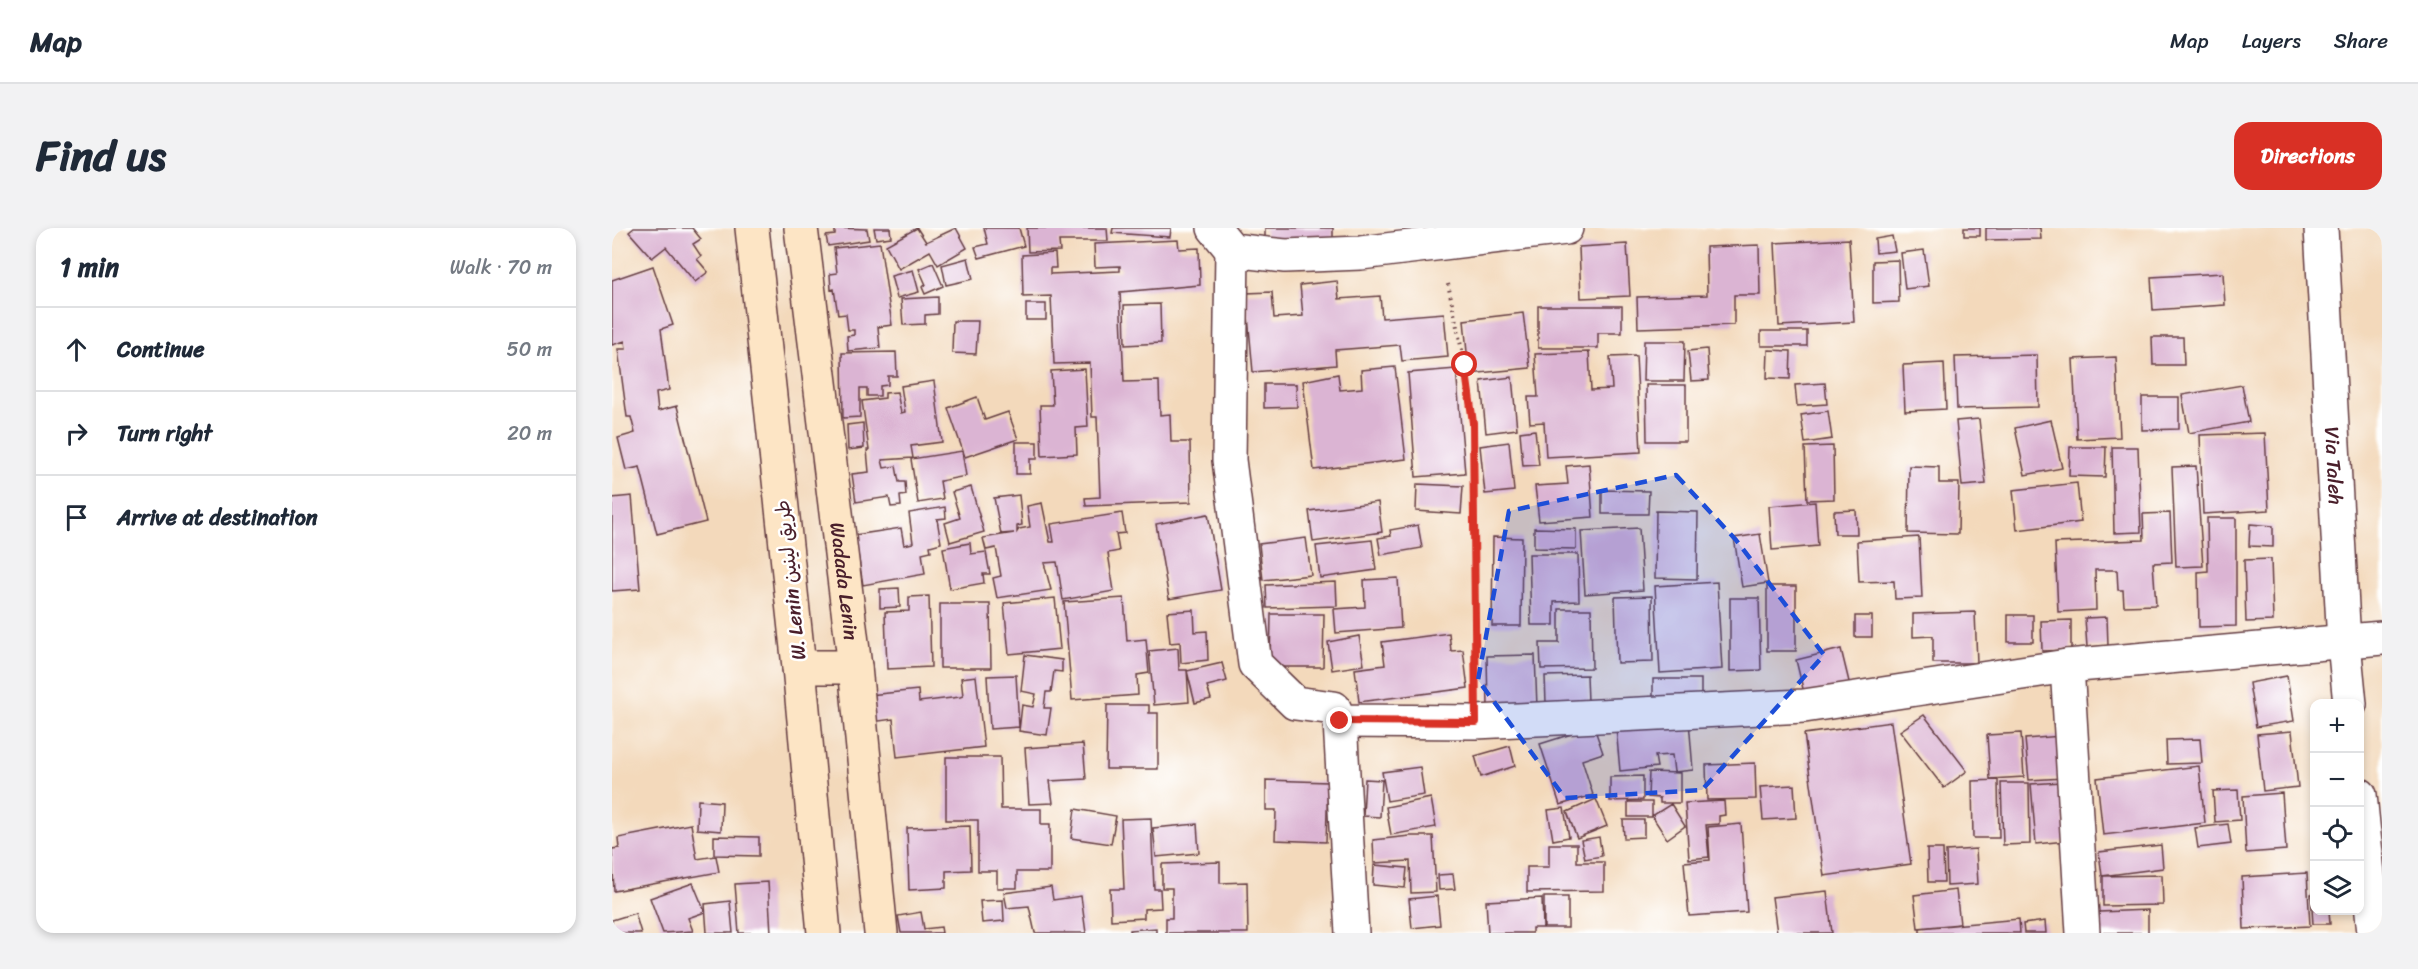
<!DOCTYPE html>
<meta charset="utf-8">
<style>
body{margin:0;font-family:Sriracha,"Playpen Sans Arabic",sans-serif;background:#f2f2f3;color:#1f2937}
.controls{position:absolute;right:18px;bottom:18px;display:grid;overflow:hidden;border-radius:12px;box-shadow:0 3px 9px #0003}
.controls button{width:54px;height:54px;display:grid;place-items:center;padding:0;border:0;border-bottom:2px solid #e0e1e3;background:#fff;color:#1f2937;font:30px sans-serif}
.stop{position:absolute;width:18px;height:18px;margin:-14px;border:4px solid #d93025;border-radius:50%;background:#fff}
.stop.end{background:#d93025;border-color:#fff;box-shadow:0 2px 6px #0008}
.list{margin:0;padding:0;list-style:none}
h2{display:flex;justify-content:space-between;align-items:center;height:78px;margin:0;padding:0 24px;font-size:26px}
h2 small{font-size:20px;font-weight:400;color:#747a83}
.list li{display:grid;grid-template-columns:39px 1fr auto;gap:18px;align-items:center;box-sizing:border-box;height:84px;padding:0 24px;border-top:2px solid #e0e1e3}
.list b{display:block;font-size:22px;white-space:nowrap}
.list em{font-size:20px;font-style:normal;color:#747a83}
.icon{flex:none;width:33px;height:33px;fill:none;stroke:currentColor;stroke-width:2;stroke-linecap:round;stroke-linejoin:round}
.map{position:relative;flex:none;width:1770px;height:705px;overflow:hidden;border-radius:18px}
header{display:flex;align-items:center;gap:36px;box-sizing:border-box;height:84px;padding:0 30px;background:#fff;border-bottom:2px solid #e0e1e3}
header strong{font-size:28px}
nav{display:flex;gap:33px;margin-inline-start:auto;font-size:21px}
.intro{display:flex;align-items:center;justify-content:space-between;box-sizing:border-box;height:144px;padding:0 36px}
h1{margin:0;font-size:42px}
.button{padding:15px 27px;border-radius:18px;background:#d93025;color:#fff;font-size:21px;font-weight:700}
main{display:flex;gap:36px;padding:0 36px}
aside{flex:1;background:#fff;border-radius:18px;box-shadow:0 3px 9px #0003}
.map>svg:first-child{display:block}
.building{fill:#dbb4d3}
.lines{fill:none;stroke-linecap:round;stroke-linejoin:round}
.street-casing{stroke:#633b41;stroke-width:36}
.secondary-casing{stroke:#633b41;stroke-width:36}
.path{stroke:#633b41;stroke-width:4;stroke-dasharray:1.5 4.5;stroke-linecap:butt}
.street{stroke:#fff;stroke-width:33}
.secondary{stroke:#fde5c5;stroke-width:33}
.route{stroke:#d93025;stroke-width:8}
.marked{fill:#1d4ed8;fill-opacity:0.2;stroke:#1d4ed8;stroke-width:4.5;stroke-dasharray:12 8;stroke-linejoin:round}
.labels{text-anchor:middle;stroke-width:5;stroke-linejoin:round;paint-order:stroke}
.street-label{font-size:20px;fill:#4a1f2b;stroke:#fff}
</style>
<header>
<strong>Map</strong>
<nav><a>Map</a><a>Layers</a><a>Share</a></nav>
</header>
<div class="intro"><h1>Find us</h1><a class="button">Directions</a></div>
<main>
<aside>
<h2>1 min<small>Walk · 70 m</small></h2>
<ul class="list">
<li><svg class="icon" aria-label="ahead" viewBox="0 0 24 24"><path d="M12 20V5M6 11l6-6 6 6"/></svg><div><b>Continue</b></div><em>50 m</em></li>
<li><svg class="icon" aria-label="right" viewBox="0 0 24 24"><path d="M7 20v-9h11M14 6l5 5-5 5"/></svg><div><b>Turn right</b></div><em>20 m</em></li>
<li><svg class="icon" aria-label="arrive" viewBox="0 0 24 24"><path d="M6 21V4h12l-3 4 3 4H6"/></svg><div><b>Arrive at destination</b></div></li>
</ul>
</aside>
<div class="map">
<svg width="1770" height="705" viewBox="0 0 1770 705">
<rect width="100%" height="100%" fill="#fff"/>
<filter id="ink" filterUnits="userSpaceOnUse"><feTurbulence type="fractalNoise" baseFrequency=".0167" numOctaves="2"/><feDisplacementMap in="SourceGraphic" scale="12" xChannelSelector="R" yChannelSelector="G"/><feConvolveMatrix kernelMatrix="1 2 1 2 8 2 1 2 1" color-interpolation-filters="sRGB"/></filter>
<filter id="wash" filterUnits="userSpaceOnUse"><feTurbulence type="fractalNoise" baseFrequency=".008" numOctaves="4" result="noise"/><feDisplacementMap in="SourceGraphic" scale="24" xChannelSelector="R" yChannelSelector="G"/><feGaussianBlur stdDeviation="1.35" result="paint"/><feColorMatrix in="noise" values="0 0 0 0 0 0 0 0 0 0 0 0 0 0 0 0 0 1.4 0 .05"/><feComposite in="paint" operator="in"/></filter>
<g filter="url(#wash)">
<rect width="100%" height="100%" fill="#f3d9bb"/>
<g id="blocks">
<!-- building -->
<path class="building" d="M22,0h58l9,11 -8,5 8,12 -4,3 11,13 -13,10 -29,-35 -14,11 -23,-26z
M223,0l32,1 2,11 -41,6 -2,-10 9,-1z
M262,0h16l1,9 -15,2z
M305,0l9,14 30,-14 11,20 -29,17 -8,-14 -31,18 -13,-24z
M372,0h35l5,18 -45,12 -4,-11 13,-3z
M415,0h80l1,13h-49l1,10 -32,1z
M501,0h58l-1,9 -58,-4z
M653,0h68v17l-68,2z
M1352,0h16v8h-16z
M1374,0h54l1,11 -55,1z
M1280,8l3,15 -19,2 -1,-14z
M1237,11l5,83 -75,4 -4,-83z
M566,12l1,9 20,-1 1,37 -80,7 4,90 35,-1 1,34 10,-1 1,28h19l1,60 -105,4 -1,-8 15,-1 -3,-80h-5l-2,-54 -36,1 -3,-68 -28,1 -1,-42 33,-2 1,15h-6v6l70,-3v-5l-25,1 -1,-23z
M268,15l12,82 -14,2 2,21 -32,3 -1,-15 7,-1v-5h-6l-2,-16 -8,1 -4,-26 -3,1 -1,-16 7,-1 -3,-25z
M1015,16l3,52 -49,2 -2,-51z
M1147,17l1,50h-26v30l-96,3 -1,-31 70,-2 -1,-48z
M1312,22l5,36 -24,3 -4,-36z
M356,30l5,21 -27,6 -4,-20z
M1286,32l1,42 -26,1v-42z
M321,35l10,23 -18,8 -3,-7 4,-2 -7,-16z
M41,38l20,59 -12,4 8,61 -13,3 2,18 19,-5 29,116 -49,12 -17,-67 -14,3 -8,-32 17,-5 -4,-16h-4l-9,-68h8l-1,-8 -13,4v-65z
M301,42l6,22 -22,6 -6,-22z
M1611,45l2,32 -72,5 -2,-33z
M725,53l2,18 41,-3 2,22 62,-5 4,44 -46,4 -2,-16 -65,5 1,15 -83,7 -7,-79 26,-1 2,26 29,-2 -3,-31z
M326,69v17l-13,1v9l-22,1 -2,-26z
M414,76h20v16h-20z
M548,76l1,39 -36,2 -1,-40z
M926,78h84v27h-24v15h-60z
M911,85l7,55 -61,6 -5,-54z
M341,93h25l-2,33 -24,-1z
M1149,103h46v15h-46z
M1540,109h31l1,28h-31z
M1032,113h41l-1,40h-41z
M1095,121l2,31 -18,1 -3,-30z
M1156,122l23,1 -1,28 -23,-1z
M284,124l1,24h-9v9l-8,1v10h-13v-8h-7v29l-17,1 -1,-65z
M977,124l2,38 21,-1 -2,-32 26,-1 5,96 -95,5 -2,-35 -14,1 -2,-26h10l-3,-43z
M1425,127l1,52 -81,2 -2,-52z
M1504,129l4,80 -43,2 -4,-80z
M1332,135l2,46 -41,2 -2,-46z
M783,139l11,92 -92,11 -11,-89 35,-7 2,16 22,-2 -1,-18z
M473,141l3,58 -12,1 1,26 -35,2 -2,-51h13l-2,-34z
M844,141l9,104 -49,4 -8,-104z
M900,149l5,52 -31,4 -5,-52z
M322,153l8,61 -31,4 2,12 -31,2 2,8 12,-2 3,16h6l1,13 -6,1 1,10 -10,1 -2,-10 -33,5 -4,-28 17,-2 -2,-22h2l-7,-49 23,-3v-5l12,-1 4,21 4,-1 -4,-26z
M1213,155l2,21 -30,2 -2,-21z
M652,156h32l1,23 -33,1z
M1034,157h40v56h-39z
M1630,157l7,37 -60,11 -7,-38z
M365,169l8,23 23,-8 10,27 -53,18 -17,-49z
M1530,169h37v32l-37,1z
M1216,183l4,28 -27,4 -4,-28z
M1367,191l7,65 -24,2 -6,-65z
M1439,192l11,48 -37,7 -10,-47z
M251,195l1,25 -16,2 -1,-25z
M923,202l4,35 -16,1 -3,-34z
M1653,205l4,77 -66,4 -3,-79z
M404,214h21v17h-7v15h-14z
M897,214l5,49 -29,3 -5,-48z
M1221,218l1,53 -27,1 -2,-53z
M1458,219h36l-1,30 -36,-1z
M1500,219h26l3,85 -27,1z
M350,223l4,25 -26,5 3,18 -25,4 -7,-44z
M977,236l4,53 -54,4 -4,-35 33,-2 -2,-18z
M1297,238l30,1v16h20l-1,51 -50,-1z
M1584,238l7,100 -27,1 -4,-100z
M1465,255l4,39 -64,8 -4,-40z
M805,256l46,2 -2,28 -45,-3z
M359,259l13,45 -34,10 -5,-19 15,-5 -8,-26z
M990,262l47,1 -1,23h-46z
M407,267l3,30 -5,1v6l2,-3 11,-2 -3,-21 15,-3 8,39h4l-3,-18 71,-11 3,20 -9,1 3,17 -11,2 6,38 -51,9 -6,-38 -13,1 7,27 -54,8 -4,-20 8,-2 -5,-28 -10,2 -3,-12 31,-5 -13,1 -7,-36z
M20,268l8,93 -28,2v-93z
M766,274l4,30 -69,10 -4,-31z
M1203,274l3,44 -46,4 -3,-44z
M333,279l1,11 -9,1 4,24 -11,3 1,5 -9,2 3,21 -62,11 -8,-50 46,-7 3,17 9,-2 -4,-30z
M1244,282l1,24h-22l-1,-23z
M1044,283l42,1 -1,67 -42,-1z
M1558,285l2,49 -19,1 3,42 -32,1 -1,-16h-5l-1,-20h-22l1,40 -38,2 -3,-69 89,-3 -1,-26z
M596,286l13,76 -52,9 -13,-75z
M1595,290h29v108l-37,1 -1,-55 10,-1z
M1638,296l23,2v21l-24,-1z
M806,297l4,23 -41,7 -3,-17 13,-2 -1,-6z
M922,300l42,1v20l-42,-1z
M1027,300l4,62 -58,4 -4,-63z
M1148,306l8,49 -26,4 -8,-49z
M881,309l29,1 -1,88h-29z
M1307,309l3,61 -27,1 -1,-18 -35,1 -2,-41z
M694,310l5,37 -48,5 -4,-36z
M760,312l4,30 -56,8 -4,-32z
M358,315l1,11 15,-2 4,22h-7l1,9 -34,6 -7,-41z
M917,326h49l1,47 -25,1v23h-23z
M1659,331l2,62 -27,1 -2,-62z
M786,350l3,50 -65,5 -2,-24 31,-2 -1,-27z
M724,354l1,24 -70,2 -1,-23z
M1105,354l5,87 -62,4 -5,-87z
M1155,358h29v65h-29z
M287,360l1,19 -20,1v-19z
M317,368l2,71 -44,2 -2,-57 24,-1v-14z
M1040,368l1,66 -36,1 -2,-66z
M443,370l5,51 -51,5 -5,-51z
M512,370l3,43 19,-2 3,34 -12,2 1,20 -66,5 -8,-98z
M1118,370h29l2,72 -31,1z
M328,376h50l1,64h-51z
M947,381h32l1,59 -51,1 -1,-26h19z
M582,382l1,22 12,-1 1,29 -27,3 -1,-21 -10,1 -3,-31z
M1363,384l2,51h-44v-27l-20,1v-23z
M659,386h53l-1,53h-53z
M1396,387h25v27h-25z
M1243,388h17v21h-17z
M1495,389l1,29 -21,1 -2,-29z
M1459,392v30l-29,1 -1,-30z
M837,405l2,18 12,-1 5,38 -109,14 -4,-33 30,-4 -3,-23z
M747,408l5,29 -32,5 -4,-28z
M566,420l1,22h8l2,32 -35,3 -5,-54z
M1229,421l9,37 -45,11 -9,-37z
M413,427l37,5v12l-8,-1 -3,21h-5l-2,16h7l-4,27 -28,-4 3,-26 11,2 3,-13 -15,-3z
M923,427l2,52 -49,1 -1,-52z
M610,435l5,18 -20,5 4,13 -16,4 -8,-32z
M404,447l3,52 -29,2 -3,-53z
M975,447l1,27 -42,1 -1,-27z
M364,448l8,71 -87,10 -4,-38 -21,3 -3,-27 49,-5 1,12 41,-5 3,-1 -2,-18z
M1675,448l7,45 -38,6 -7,-44z
M1041,451h48v24h-48z
M495,477h42v8h9v56h-52z
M1312,487l43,56 -23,17 -44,-57z
M1077,493l4,49 -19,2 -2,-17 -17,1 2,11 -37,4 -4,-44z
M1279,494l20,142 -87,12 -20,-142z
M982,499l9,26 -21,7 11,35 -33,10 -20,-61z
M1680,503l6,56 -35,4 -6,-57z
M1409,505l3,44 -34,2 -3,-44z
M1449,508l3,42 -35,2 -4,-41z
M1588,511l2,24 -35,1 -1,-24z
M471,516l3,35 -36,2 3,22 -24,1 -4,-56z
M898,518l5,20 -34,11 -6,-21z
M334,529h54l1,52h40v15h9v48h-33v16h-20v-17h-19v-51h-32z
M1143,535l1,36 -49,1 -1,-35z
M1587,538l6,57 -102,12 -6,-57z
M808,539l4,28 -37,6 -5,-29z
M1037,544l31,1v30h-20v-5l-12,-1z
M1031,548v24l-33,1v-24z
M753,551l17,1 -2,37 -17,-1z
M654,552l62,2 -2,60 -51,-2 1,-30h-10z
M1386,552l1,58h-26l-1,-57z
M1449,554l5,59 -30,3 -5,-60z
M1389,555h28l1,61 -27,1z
M1182,557l2,33 -33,2 -3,-33z
M1626,562l2,30 -25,2 -2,-31z
M1670,565l4,57 -40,3 -3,-57z
M819,570l5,29 -45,8 -5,-28z
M984,571l11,27 -30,12 -10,-26z
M86,572l24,2 -1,29 -24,-2z
M1112,573l1,14 -6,1v8l-13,1 3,32 -20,2 -4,-56z
M1016,574h24v15h-24z
M1059,576l14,22 -18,13 -15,-23z
M952,580l5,29 -16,3 -5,-30z
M463,581l41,7 -5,28 -40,-6z
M539,590l3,71h6l1,19 -17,1v9l-33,2 -1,-31h14l-3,-70z
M1011,592h21v17l-20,1z
M79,596l6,35 19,-3 3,16 -105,19 -2,-42 7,-1 -1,-10z
M585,596l2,29 -43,4 -3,-29z
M1129,596l6,88 -58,4 -5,-54 26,-2 -2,-33z
M1616,596l3,20 -33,4 -3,-20z
M358,598l1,44 -25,1v17l-37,2 -2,-62z
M102,608l45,1v19l-45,-1z
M798,608h23l3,56 -25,1 -1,-32 -36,2 -1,-23z
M987,609l3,19 -17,3 -4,-19z
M937,616h28v18h27v29l-77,1v-25h22z
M1549,617l2,23 -61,8 -3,-24z
M1315,621h16l1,33h-16z
M1364,621l2,35 -31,2 -1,-35z
M608,634v21l27,-1 1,51h-82v-15h6v-30h-10v-24z
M762,637l33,3 -2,20 -32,-3z
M1695,645l3,53 -66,3 -2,-52z
M841,646l2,15 -16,1 -1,-15z
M1550,647l1,30 -60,1v-30z
M156,654l3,51h-32l-4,-49z
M81,655l12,29 -17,6 5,13 -30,2 -13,-35z
M439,659l2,13 28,-4 5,37h-51l-6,-27 -22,2 -3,-15z
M1344,662l4,34 -42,4 -4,-33z
M1215,663l5,42h-55l-5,-36z
M1699,666h3v16h15l1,14h-17z
M825,668l3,29 -28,3 -3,-29z
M932,669h24v31h-24z
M930,670l1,30h-11v5h-44l-2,-32z
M391,672l1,21 -22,2 -2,-22z
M118,673l3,32h-26l-2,-29z
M1536,682v23h-49v-21z
M309,684l3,17 17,-2 1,6h-41l-3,-17z
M23,685l6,20h-29v-13z
M1407,691l1,14h-100v-5z
M1433,693l1,12h-22l-1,-9z
M544,700v5h-26v-3z"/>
</g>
</g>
<g filter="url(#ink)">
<use href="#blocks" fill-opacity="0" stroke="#633b41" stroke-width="1.5"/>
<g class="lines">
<defs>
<g id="street">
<path d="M602,0l18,22 53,6 76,-3 205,-25"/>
<path id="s1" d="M1709,0l23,415 6,61"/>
<path d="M620,22l-3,210 26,204 40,39 39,5 6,13 136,1 328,-16 263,-40 315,-28"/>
<path d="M1455,438l16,267"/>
<path d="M728,493l12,212"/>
<path d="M1748,567l14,138"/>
</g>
<g id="secondary">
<path d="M140,0l47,439 25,266"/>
<path id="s2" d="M189,0l54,439 26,266"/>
<path d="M187,439h56"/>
</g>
</defs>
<!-- street casing -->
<use href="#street" class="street-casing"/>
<!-- secondary casing -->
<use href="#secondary" class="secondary-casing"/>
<!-- path -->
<path class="path" d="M836,56l17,81 8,58 3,256"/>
<!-- street -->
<use href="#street" class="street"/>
<!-- secondary -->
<use href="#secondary" class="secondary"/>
</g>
</g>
<g class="lines" filter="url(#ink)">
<!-- route -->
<path class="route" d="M728,493l136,1 -3,-299 -8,-58"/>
</g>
<!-- marked area -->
<path class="marked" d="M1064,247l60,65 88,115 -122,135 -137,8 -87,-118 31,-169z"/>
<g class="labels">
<!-- street labels -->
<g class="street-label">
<text dy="7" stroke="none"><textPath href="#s1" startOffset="238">Via Taleh</textPath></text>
<text transform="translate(178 352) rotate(-96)" y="7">W. Lenin طريق لينين</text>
<text dy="7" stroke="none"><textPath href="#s2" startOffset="356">Wadada Lenin</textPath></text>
</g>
</g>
</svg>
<div class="controls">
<button>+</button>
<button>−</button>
<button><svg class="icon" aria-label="locate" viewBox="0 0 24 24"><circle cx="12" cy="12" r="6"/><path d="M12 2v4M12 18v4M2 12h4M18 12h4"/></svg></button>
<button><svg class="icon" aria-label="layers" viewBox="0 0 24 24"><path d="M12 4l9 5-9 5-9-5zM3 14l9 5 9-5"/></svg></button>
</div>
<div class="stop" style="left:853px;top:137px"></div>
<div class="stop end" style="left:728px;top:493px"></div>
</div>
</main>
